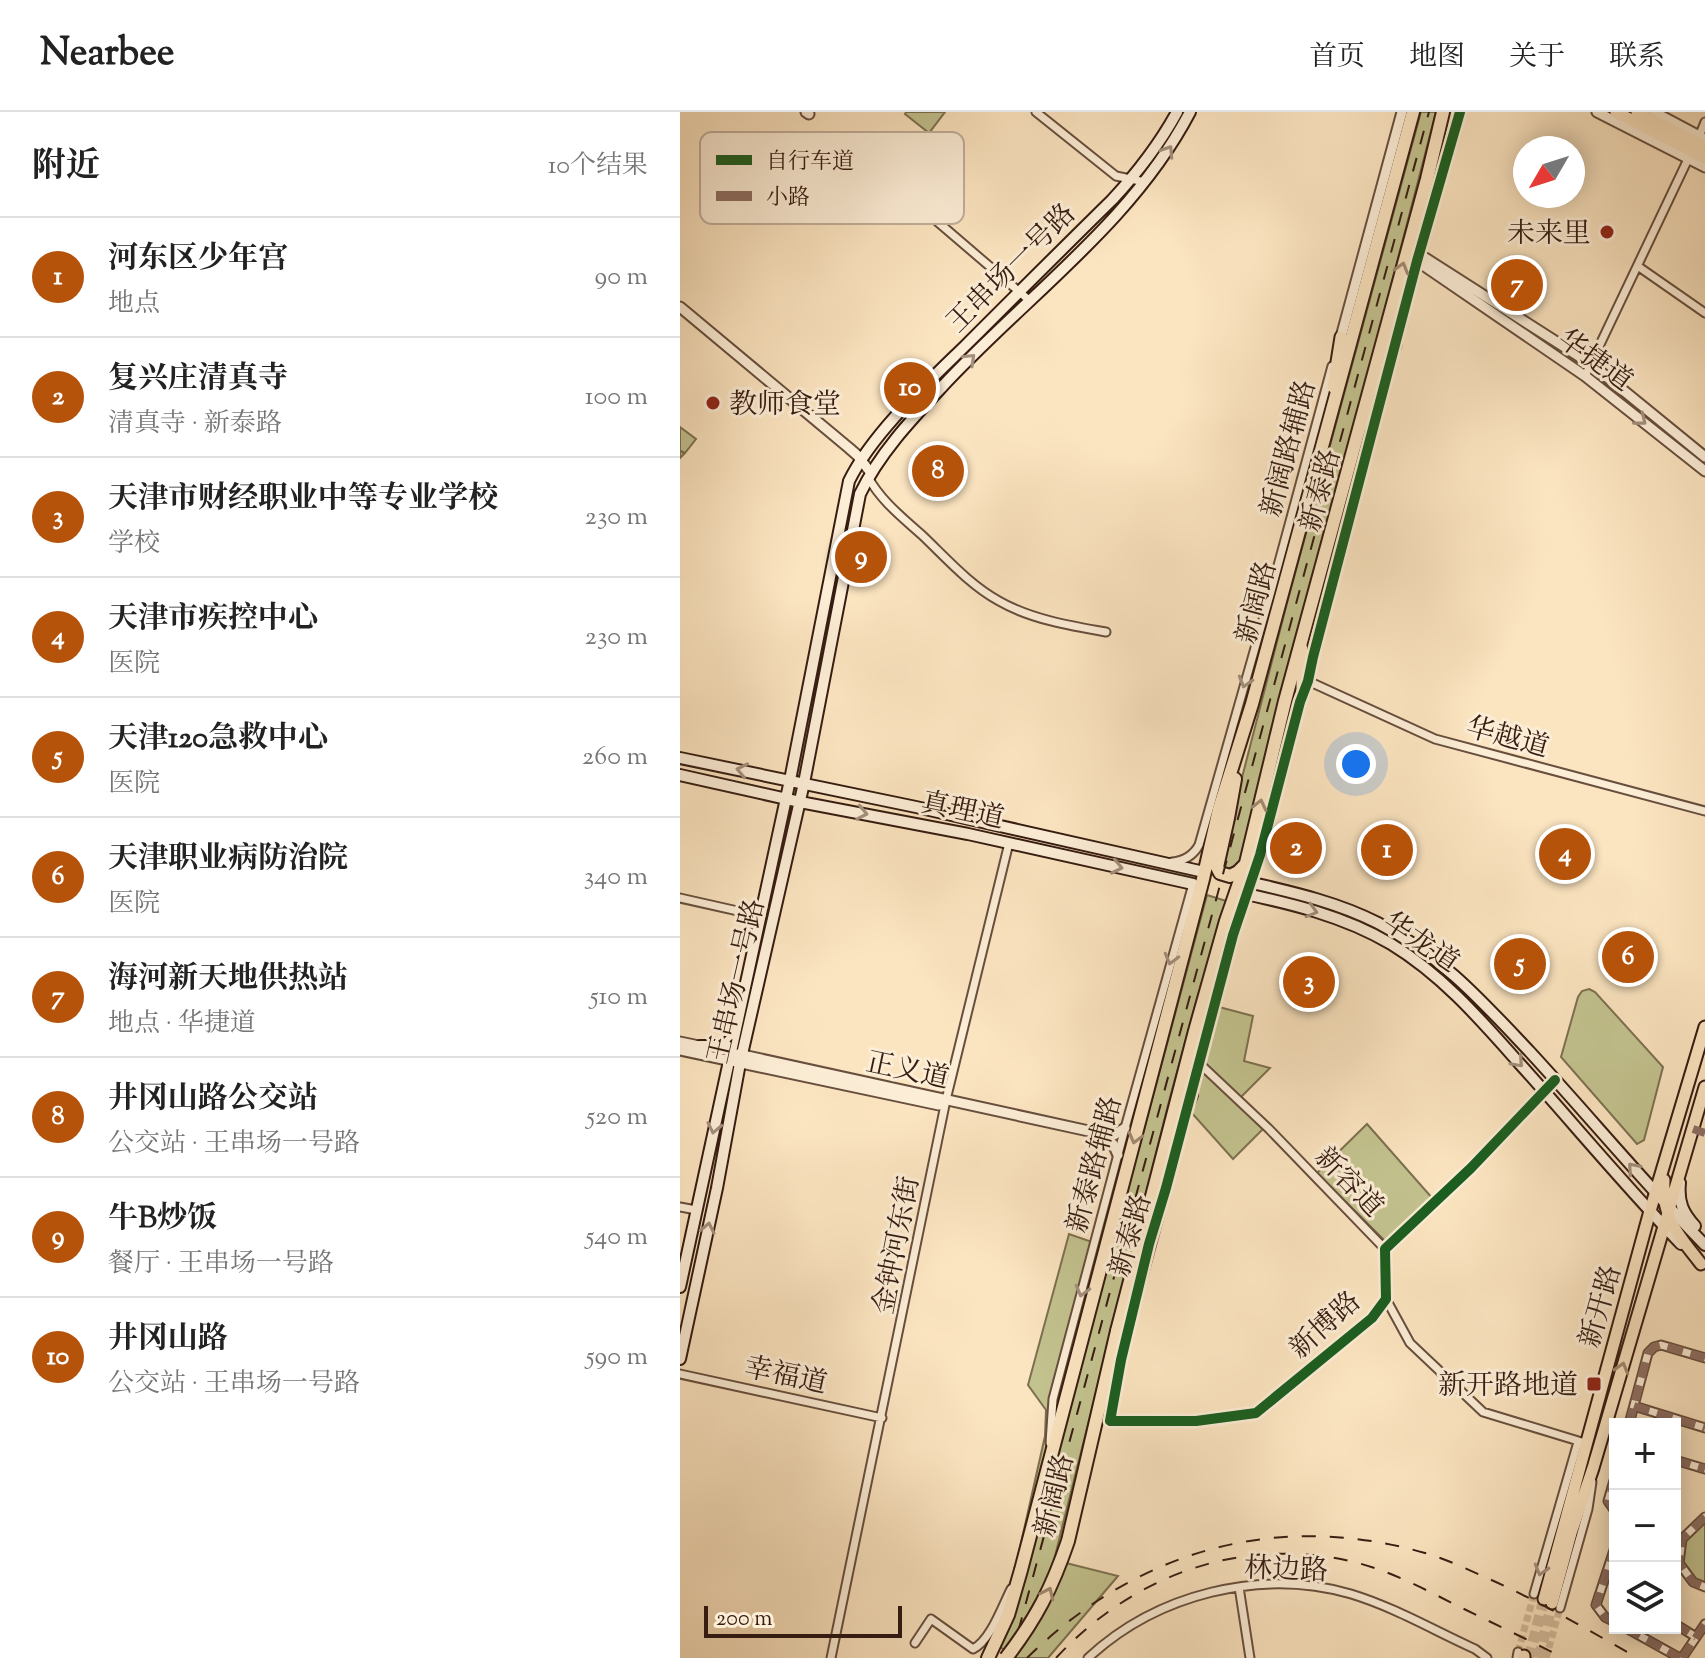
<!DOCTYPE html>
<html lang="zh">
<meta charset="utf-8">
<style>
body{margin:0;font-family:"Sorts Mill Goudy","Noto Serif SC",serif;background:#f6f6f6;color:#222}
.controls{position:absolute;right:24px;bottom:24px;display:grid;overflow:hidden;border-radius:0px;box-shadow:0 4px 20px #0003}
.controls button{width:72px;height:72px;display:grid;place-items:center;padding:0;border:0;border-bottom:2px solid #e0e0e0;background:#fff;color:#222;font:40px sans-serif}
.compass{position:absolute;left:833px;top:24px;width:72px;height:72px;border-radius:50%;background:#fff;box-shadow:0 4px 20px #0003;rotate:231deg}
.scale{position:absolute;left:24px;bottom:20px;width:198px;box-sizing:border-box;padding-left:8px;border:4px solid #361c11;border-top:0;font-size:22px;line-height:28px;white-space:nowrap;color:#361c11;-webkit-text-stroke:6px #fcedd6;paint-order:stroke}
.you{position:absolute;left:676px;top:652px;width:28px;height:28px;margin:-20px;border:6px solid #fff;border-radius:50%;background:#1a73e8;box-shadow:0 0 0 12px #1a73e833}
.badge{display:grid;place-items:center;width:52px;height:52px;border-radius:50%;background:#b45309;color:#fff;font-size:26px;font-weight:700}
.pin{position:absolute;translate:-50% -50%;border:4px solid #fff;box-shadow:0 2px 8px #0006}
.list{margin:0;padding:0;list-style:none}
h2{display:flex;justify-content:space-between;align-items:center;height:104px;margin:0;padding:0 32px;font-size:34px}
h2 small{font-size:26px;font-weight:400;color:#767676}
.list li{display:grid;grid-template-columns:52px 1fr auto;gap:24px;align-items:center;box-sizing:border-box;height:120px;padding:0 32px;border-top:2px solid #e0e0e0}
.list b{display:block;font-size:30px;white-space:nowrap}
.list p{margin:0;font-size:26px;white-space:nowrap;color:#767676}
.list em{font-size:26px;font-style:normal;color:#767676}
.icon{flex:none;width:44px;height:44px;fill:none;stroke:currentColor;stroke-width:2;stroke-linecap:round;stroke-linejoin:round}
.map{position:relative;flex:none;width:1025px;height:1546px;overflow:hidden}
header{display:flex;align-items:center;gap:48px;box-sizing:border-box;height:112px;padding:0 40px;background:#fff;border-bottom:2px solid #e0e0e0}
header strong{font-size:38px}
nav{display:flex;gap:44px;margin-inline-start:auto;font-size:28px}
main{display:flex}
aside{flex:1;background:#fff}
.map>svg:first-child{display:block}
.green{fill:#c3c38f;stroke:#7c7050;stroke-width:2}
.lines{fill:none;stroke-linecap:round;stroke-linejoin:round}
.minor-tunnel{stroke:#d4bc9d;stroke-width:7;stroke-dasharray:7 3.5;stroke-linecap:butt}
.primary-tunnel{stroke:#d4bc9d;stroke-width:11;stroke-dasharray:11 5.5;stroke-linecap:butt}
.minor-casing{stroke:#674e3d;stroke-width:11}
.tertiary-casing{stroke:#674e3d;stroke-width:13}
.secondary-casing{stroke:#361c11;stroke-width:14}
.primary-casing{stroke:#361c11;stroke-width:15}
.trunk-casing{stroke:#361c11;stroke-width:16}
.minor{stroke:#fcedd6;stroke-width:7}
.tertiary{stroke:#fcedd6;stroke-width:9}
.secondary{stroke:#fcedd6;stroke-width:10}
.primary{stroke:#fbe4c0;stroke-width:11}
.trunk{stroke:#fbe4c0;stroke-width:12}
.rail{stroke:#361c11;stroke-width:2;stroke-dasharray:14 14;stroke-linecap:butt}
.trunk-bridge-casing{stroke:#361c11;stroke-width:16;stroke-linecap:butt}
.trunk-bridge{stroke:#fbe4c0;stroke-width:12}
.quiet{stroke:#8d6e63;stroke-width:8;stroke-dasharray:16 8;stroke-linecap:butt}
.cycleway-casing{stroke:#fcedd6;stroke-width:15}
.cycleway{stroke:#1b5e20;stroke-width:10}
.oneway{stroke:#a38f7d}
.oneway2{stroke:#a28a71}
.poi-dot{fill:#8f2418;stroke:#fcedd6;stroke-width:3}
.labels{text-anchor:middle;stroke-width:6;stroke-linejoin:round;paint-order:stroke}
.poi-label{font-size:28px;fill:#361c11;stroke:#fcedd6;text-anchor:end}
.street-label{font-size:28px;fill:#361c11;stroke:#fcedd6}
.key{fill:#fcedd6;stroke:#c1ae9b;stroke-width:2}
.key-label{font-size:22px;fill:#361c11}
</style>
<header>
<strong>Nearbee</strong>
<nav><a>首页</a><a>地图</a><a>关于</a><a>联系</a></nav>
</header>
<main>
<aside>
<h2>附近<small>10个结果</small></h2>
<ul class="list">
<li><span class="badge">1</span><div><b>河东区少年宫</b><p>地点</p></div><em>90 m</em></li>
<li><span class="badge">2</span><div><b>复兴庄清真寺</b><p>清真寺 · 新泰路</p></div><em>100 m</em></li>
<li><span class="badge">3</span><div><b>天津市财经职业中等专业学校</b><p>学校</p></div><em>230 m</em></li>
<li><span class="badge">4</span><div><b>天津市疾控中心</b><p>医院</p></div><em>230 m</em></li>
<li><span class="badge">5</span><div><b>天津120急救中心</b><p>医院</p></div><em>260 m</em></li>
<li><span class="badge">6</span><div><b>天津职业病防治院</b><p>医院</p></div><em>340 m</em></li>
<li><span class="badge">7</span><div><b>海河新天地供热站</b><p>地点 · 华捷道</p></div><em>510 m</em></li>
<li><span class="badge">8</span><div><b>井冈山路公交站</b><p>公交站 · 王串场一号路</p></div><em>520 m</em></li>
<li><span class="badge">9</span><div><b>牛B炒饭</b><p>餐厅 · 王串场一号路</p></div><em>540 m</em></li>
<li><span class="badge">10</span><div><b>井冈山路</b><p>公交站 · 王串场一号路</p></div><em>590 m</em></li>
</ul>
</aside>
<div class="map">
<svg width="1025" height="1546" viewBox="0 0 1025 1546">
<rect width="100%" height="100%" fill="#fbe4c0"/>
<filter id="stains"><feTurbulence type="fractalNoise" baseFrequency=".0025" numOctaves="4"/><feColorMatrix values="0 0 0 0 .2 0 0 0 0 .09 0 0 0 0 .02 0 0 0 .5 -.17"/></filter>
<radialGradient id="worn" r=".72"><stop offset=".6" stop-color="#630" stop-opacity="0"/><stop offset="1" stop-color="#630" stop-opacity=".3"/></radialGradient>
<!-- green -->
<path class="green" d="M226,0h39l-16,21 -24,-19z
M741,0h15l-195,751 -8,9 -10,-2 -2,-11 66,-256z
M0,315l16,12 -11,14 -4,-2 3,3 -4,4z
M527,783l19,6 -30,101 -28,103 -114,455 64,16 -70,82h-31l-17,-11 16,-82 29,-129 1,-26 -18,-25 41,-151 43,15z
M909,877l6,3 68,75 -19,73 -7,4 -76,-87 17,-60 4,-6z
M539,895l34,9 -9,45 26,7 -34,34 27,27 -30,30 -43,-48z
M687,1012l66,75 -47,43 -69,-69z
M1025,1407v68l-10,-3 -17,-21 3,-24z"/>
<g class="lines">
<!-- minor-tunnel -->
<path class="minor-tunnel" d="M838,1540l16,-58
M866,1546l14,-50"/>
<!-- primary-tunnel -->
<path class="primary-tunnel" d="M849,1546l15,-59
M859,1546l13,-55"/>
<defs>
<path id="minor" d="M356,0l80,64 29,6
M1018,27l7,-17
M252,105l98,84
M959,155l66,46
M714,236l23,-87
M905,264l104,-219
M704,275l-71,270 -5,24 -8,21 -40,153 -27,80 -34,128 70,66 116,120 1,50 24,44 73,69 102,31
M188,365c13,24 35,41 55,59 24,23 47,49 76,65 31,18 72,25 107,31
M628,569l127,58 270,72
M492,750c12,-1 21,-6 27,-17l71,-250 62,-229
M0,786l80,18
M0,1095l16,3
M705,1141v-4l86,-81 84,-88
M0,1262l202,44
M954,1294l71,22
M430,1309h86l60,-8 116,-95 14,-21
M949,1312l19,-71 6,-6 7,-2 44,13
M370,1331l3,-44 72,-271 68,-244
M995,1348l30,9
M935,1365l-7,24 7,10
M1025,1405l-23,22 -3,24 14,19 12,5
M935,1435l-19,58 9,12 10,5
M559,1475l11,71
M854,1482l44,-152
M880,1496l28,-99 4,-27
M995,1512l21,13
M946,1516l54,30
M235,1531l16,-24 42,30c17,-8 29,-42 38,-60
M151,1546l115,-558 63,-257
M408,1546c69,-64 172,-90 263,-64 43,13 84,37 124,55l12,9
M837,1546l1,-6
M1002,1546l23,-34"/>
<path id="tertiary" d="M126,0l3,2
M780,0l-43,149 168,115 120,95
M917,0l108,55
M974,0l51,27
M739,142l172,110 114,93
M0,195l169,141 8,7 14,18
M661,225l61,-225
M0,930l24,5
M0,938l259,55
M58,942l369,81h7l11,-7
M510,987l9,-36
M418,1027l15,5 5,11
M430,1309l11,-61 18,-73 44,-162"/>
<path id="secondary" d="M0,646l236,49 288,65
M0,663l120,27 168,32 225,50
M560,768c47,11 95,21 138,43 64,33 103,77 152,129 59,64 114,131 175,193
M556,780c53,11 108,24 155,52 51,31 89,75 128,119 54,60 106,123 162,181
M20,934h24l9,-9
M1000,1071c-2,19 3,30 15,43
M0,1175l110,-507 59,-299c23,-47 77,-97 115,-134 49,-49 98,-98 148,-147 25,-27 47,-55 65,-88
M0,1247l37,-171 23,-125 64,-280 56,-289c19,-40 51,-74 81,-106 84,-91 191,-165 249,-276"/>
<path id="primary" d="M936,0l89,46
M957,0l68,35
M653,275l8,-50
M685,311l30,-78
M622,584v-47
M984,1068c-2,40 14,54 37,84
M864,1487l106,-388 55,-184
M872,1491l19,-70 22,-65 112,-381
M844,1546v-2"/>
<path id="trunk" d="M555,667l-7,39 -11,49 3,6 10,3 8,-4 6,-6
M495,1021l16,-38
M437,1219l78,-300 31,-110 20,-58 39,-162 142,-522 16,-67
M308,1546l20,-43 13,-45 182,-691 16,-70 33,-105 161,-592"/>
</defs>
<!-- minor casing -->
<use href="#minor" class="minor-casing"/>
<!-- tertiary casing -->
<use href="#tertiary" class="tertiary-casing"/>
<!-- secondary casing -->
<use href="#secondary" class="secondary-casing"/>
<!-- primary casing -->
<use href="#primary" class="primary-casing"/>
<!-- trunk casing -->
<use href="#trunk" class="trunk-casing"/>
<!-- minor -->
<use href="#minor" class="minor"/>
<!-- tertiary -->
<use href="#tertiary" class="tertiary"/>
<!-- secondary -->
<use href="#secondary" class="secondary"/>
<!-- primary -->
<use href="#primary" class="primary"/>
<!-- trunk -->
<use href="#trunk" class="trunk"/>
<!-- rail -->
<path class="rail" d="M331,1546l418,-1546
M347,1546c109,-107 249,-148 398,-105 21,6 42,16 62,25 52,23 101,52 151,80
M376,1546c77,-83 186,-123 298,-96 37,9 72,28 106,45 35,17 70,34 104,51"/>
<defs>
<path id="trunk-bridge" d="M326,1546c30,-39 46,-70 62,-117l49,-210"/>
</defs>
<!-- trunk-bridge casing -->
<use href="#trunk-bridge" class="trunk-bridge-casing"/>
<!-- trunk-bridge -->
<use href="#trunk-bridge" class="trunk-bridge"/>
<!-- quiet -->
<path class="quiet" d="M1013,1017l12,4
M954,1294l71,22
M949,1312l19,-71 6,-6 7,-2 44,13
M995,1348l30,9
M935,1365l-7,24 7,10
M1025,1405l-23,22 -3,24 14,19 12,5
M935,1435l-19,58 9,12 10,5
M995,1512l21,13
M946,1516l54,30
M1002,1546l23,-34"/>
<defs>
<path id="cycleway" d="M780,0l-43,149 -104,396 -5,24 -8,21 -40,153 -27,80 -67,253 -17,56 -28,116 -11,61h86l60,-8 116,-95 14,-19 -1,-50 86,-81 84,-88"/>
</defs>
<!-- cycleway casing -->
<use href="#cycleway" class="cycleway-casing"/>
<!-- cycleway -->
<use href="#cycleway" class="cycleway"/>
</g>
<!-- one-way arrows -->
<defs><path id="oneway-chevron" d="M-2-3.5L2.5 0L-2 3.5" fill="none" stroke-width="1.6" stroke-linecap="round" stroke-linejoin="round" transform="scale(2)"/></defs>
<g class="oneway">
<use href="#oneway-chevron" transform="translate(488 39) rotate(-57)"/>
<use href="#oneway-chevron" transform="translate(290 247) rotate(-44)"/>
<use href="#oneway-chevron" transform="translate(961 308) rotate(38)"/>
<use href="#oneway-chevron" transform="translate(565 570) rotate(106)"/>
<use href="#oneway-chevron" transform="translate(62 658) rotate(-168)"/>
<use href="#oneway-chevron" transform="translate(182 701) rotate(11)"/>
<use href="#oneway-chevron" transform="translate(437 755) rotate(12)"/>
<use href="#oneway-chevron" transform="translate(632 799) rotate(16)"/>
<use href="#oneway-chevron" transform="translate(491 847) rotate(105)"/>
<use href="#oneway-chevron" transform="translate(838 950) rotate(48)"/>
<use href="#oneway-chevron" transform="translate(34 1016) rotate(102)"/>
<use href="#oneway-chevron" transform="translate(953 1056) rotate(-131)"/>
<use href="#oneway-chevron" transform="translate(28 1116) rotate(-78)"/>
<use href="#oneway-chevron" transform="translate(402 1179) rotate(105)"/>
<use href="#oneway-chevron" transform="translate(861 1458) rotate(106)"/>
</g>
<g class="oneway2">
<use href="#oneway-chevron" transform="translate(722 156) rotate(-74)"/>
<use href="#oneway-chevron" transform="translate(580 693) rotate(-77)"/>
<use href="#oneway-chevron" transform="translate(455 1026) rotate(105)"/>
<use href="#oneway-chevron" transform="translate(942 1256) rotate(-74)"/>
<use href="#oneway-chevron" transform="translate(368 1481) rotate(-65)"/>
</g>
<!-- markers -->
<g class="poi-dot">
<circle cx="927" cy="120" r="8"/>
<circle cx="33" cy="291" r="8"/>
<rect x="906" y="1264" width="16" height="16" rx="4"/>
</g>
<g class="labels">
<!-- poi labels -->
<g class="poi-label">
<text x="911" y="130">未来里</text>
<text x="49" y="301" text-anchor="start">教师食堂</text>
<text x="898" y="1282">新开路地道</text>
</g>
<!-- street labels -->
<g class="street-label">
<text transform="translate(330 155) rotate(-45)" y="10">王串场一号路</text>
<text transform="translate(916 247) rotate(36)" y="10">华捷道</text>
<text transform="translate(607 336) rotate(-75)" y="10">新阔路辅路</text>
<text transform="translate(639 378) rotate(-75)" y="10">新泰路</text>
<text transform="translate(575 490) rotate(-75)" y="10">新阔路</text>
<text transform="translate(828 624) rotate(15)" y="10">华越道</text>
<text transform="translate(283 697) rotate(12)" y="10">真理道</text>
<text transform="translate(742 829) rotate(34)" y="10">华龙道</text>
<text transform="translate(55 869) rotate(-77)" y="10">王串场一号路</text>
<text transform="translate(228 957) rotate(12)" y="10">正义道</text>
<text transform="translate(413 1052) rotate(-75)" y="10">新泰路辅路</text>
<text transform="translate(670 1069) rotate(46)" y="10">新容道</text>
<text transform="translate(449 1123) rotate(-74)" y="10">新泰路</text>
<text transform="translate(215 1133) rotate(-79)" y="10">金钟河东街</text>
<text transform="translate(919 1194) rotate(-74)" y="10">新开路</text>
<text transform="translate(644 1212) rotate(-42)" y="10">新博路</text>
<text transform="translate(106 1262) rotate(12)" y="10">幸福道</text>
<text transform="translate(373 1383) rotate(-76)" y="10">新阔路</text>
<text transform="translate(606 1456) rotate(2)" y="10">林边路</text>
</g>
</g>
<!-- legend -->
<rect x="20" y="20" width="264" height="92" rx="12" class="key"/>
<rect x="36" y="43" width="36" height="10" fill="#1b5e20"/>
<rect x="36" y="79" width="36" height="10" fill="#8d6e63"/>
<g class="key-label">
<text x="86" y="56">自行车道</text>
<text x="86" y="92">小路</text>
</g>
<rect width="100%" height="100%" filter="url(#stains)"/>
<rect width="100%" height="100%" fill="url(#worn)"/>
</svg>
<div class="controls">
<button>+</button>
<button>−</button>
<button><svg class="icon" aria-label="layers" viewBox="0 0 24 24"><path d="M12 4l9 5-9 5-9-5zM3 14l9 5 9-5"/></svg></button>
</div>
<svg class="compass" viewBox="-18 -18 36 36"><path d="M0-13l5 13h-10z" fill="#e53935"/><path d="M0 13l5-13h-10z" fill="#767676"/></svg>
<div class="scale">200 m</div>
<div class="you"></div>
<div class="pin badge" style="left:707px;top:738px">1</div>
<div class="pin badge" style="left:616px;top:736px">2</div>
<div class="pin badge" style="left:629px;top:870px">3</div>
<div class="pin badge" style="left:885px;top:742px">4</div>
<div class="pin badge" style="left:840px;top:852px">5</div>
<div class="pin badge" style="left:948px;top:845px">6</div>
<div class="pin badge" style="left:837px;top:173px">7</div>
<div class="pin badge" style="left:258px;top:359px">8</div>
<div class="pin badge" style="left:181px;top:445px">9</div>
<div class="pin badge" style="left:230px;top:276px">10</div>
</div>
</main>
